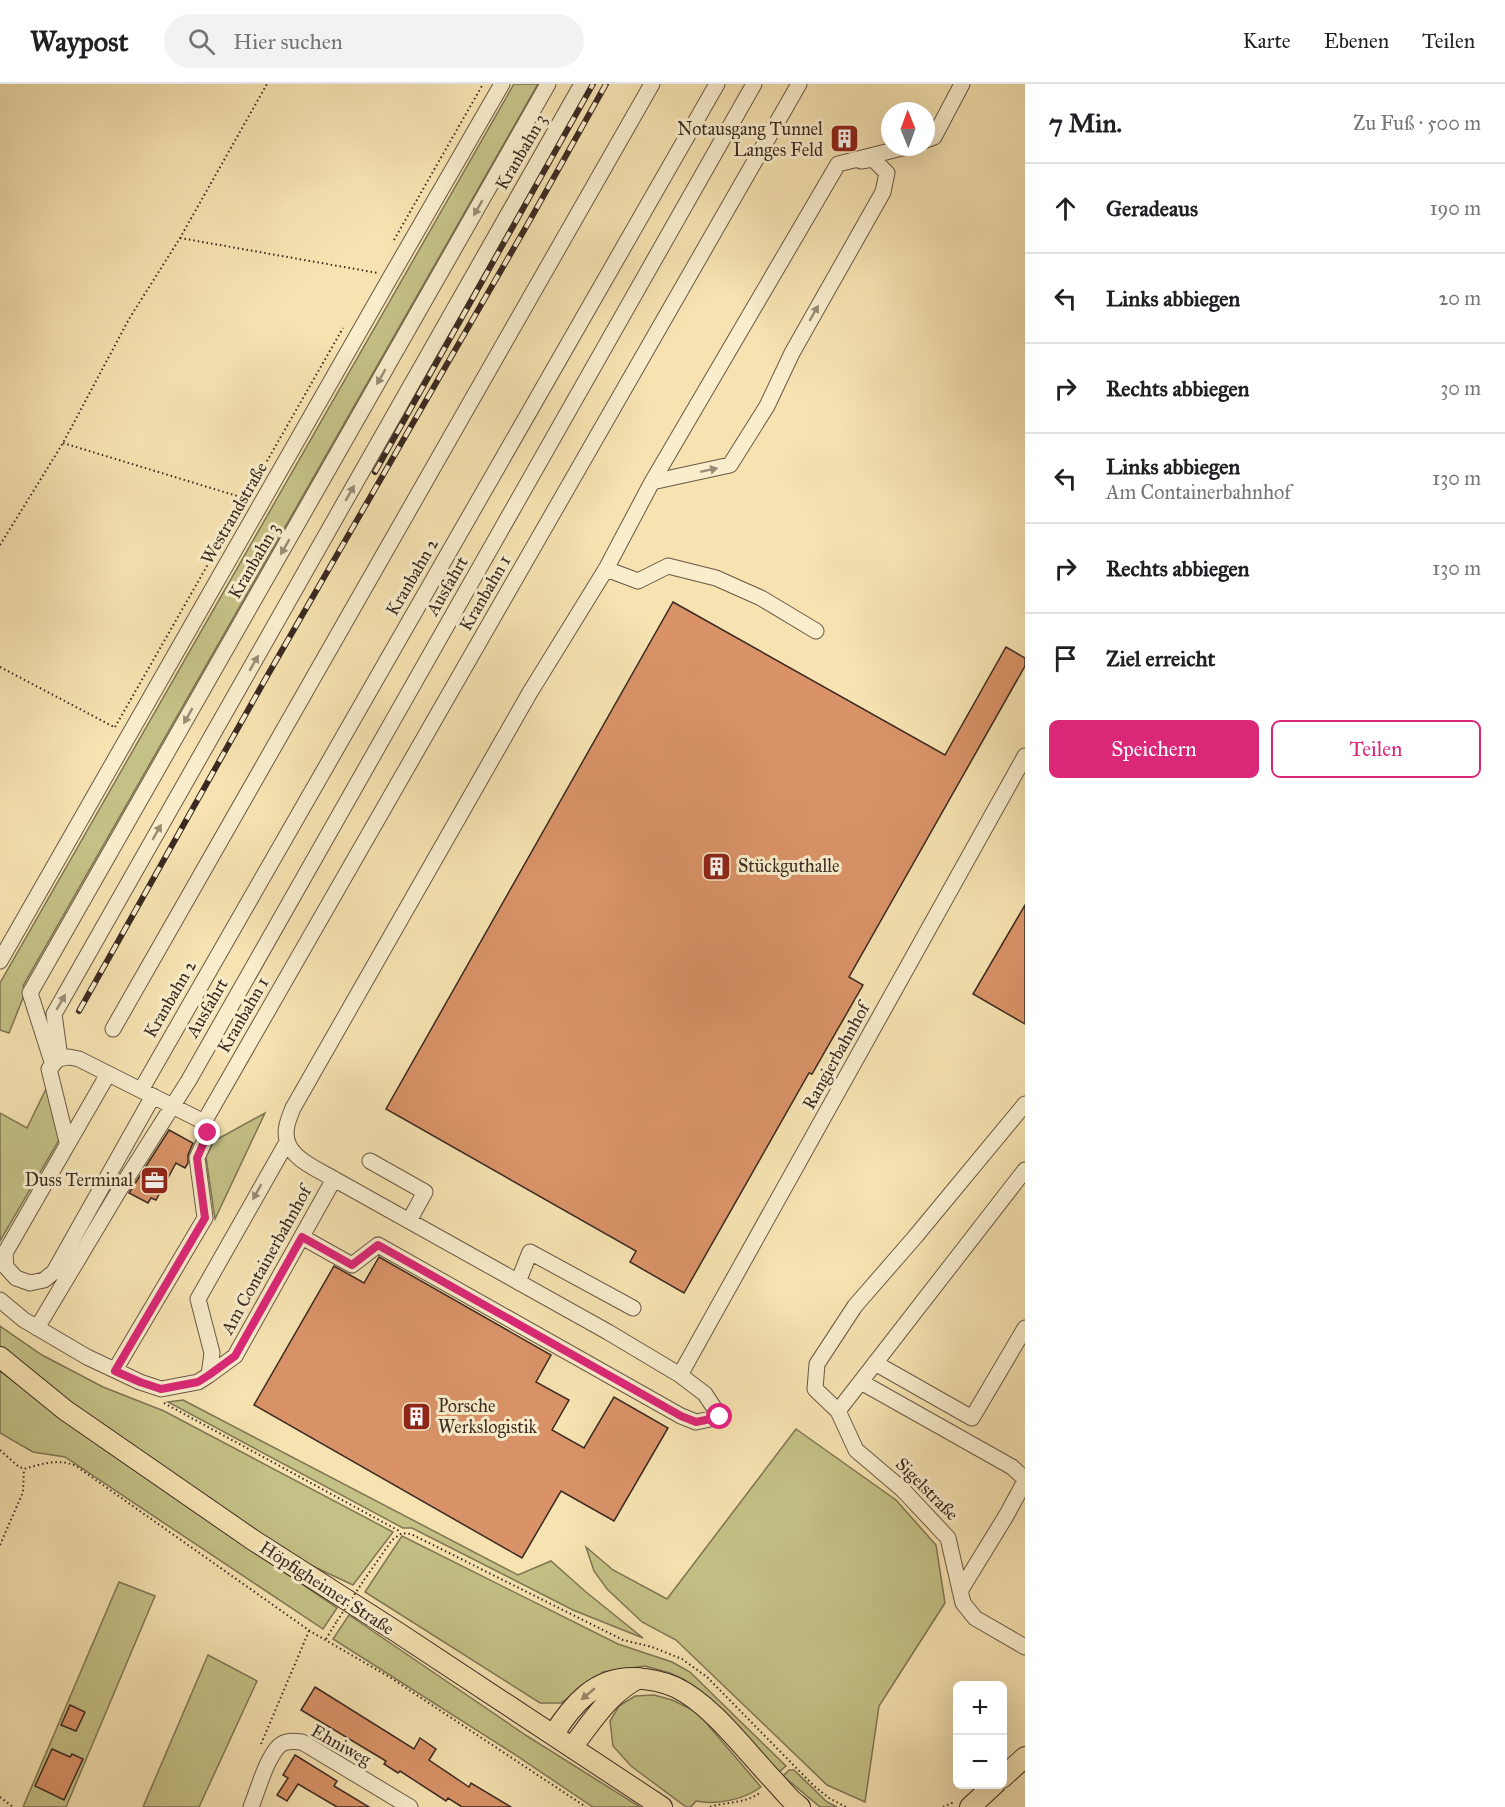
<!DOCTYPE html>
<html lang="de">
<meta charset="utf-8">
<style>
body{margin:0;font-family:"IM FELL Great Primer",serif;background:#f2f2f2;color:#202124}
.controls{position:absolute;right:18px;bottom:18px;display:grid;overflow:hidden;border-radius:9px;box-shadow:0 6px 24px #0002}
.controls button{width:54px;height:54px;display:grid;place-items:center;padding:0;border:0;border-bottom:2px solid #e0e0e0;background:#fff;color:#202124;font:30px sans-serif}
.compass{position:absolute;left:881px;top:18px;width:54px;height:54px;border-radius:50%;background:#fff;box-shadow:0 6px 24px #0002;rotate:359deg}
.stop{position:absolute;width:18px;height:18px;margin:-14px;border:4px solid #db2777;border-radius:50%;background:#fff}
.stop.end{background:#db2777;border-color:#fff;box-shadow:0 2px 6px #0008}
.list{margin:0;padding:0;list-style:none}
h2{display:flex;justify-content:space-between;align-items:center;height:78px;margin:0;padding:0 24px;font-size:26px}
h2 small{font-size:20px;font-weight:400;color:#757577}
.list li{display:grid;grid-template-columns:39px 1fr auto;gap:18px;align-items:center;box-sizing:border-box;height:90px;padding:0 24px;border-top:2px solid #e0e0e0}
.list b{display:block;font-size:22px;white-space:nowrap}
.list p{margin:0;font-size:20px;white-space:nowrap;color:#757577}
.list em{font-size:20px;font-style:normal;color:#757577}
.actions{display:flex;gap:12px;padding:18px 24px}
.actions a{flex:1;padding:14px 0;border:2px solid #db2777;border-radius:9px;text-align:center;font-size:21px;color:#db2777}
.actions .main{background:#db2777;color:#fff}
.icon{flex:none;width:33px;height:33px;fill:none;stroke:currentColor;stroke-width:2;stroke-linecap:round;stroke-linejoin:round}
.map{position:relative;flex:none;width:1025px;height:1723px;overflow:hidden}
header{display:flex;align-items:center;gap:36px;box-sizing:border-box;height:84px;padding:0 30px;background:#fff;border-bottom:2px solid #e0e0e0}
header strong{font-size:28px}
nav{display:flex;gap:33px;margin-inline-start:auto;font-size:21px}
.search{width:420px;height:54px;background:#f2f2f2;display:flex;align-items:center;gap:15px;box-sizing:border-box;padding:0 21px;border-radius:33px;color:#757577;font-size:22px}
main{display:flex}
aside{flex:1;background:#fff}
.map>svg:first-child{display:block}
.green{fill:#c4c186;stroke:#7f7554;stroke-width:1.5}
.building{fill:#da9368;stroke:#3a2921;stroke-width:1.5}
.lines{fill:none;stroke-linecap:round;stroke-linejoin:round}
.minor-casing{stroke:#695845;stroke-width:17}
.major-casing{stroke:#3a2921;stroke-width:22}
.path{stroke:#3a2921;stroke-width:2;stroke-dasharray:1.5 3;stroke-linecap:butt}
.minor{stroke:#f9edcc;stroke-width:15}
.major{stroke:#f6e3b1;stroke-width:20}
.rail-casing{stroke:#3a2921;stroke-width:6}
.rail{stroke:#f9edcc;stroke-width:4;stroke-dasharray:11;stroke-linecap:butt}
.path-bridge{stroke:#3a2921;stroke-width:2;stroke-dasharray:1.5 3;stroke-linecap:butt}
.oneway{fill:#9a8b76}
.oneway2{fill:#988669}
.route{stroke:#db2777;stroke-width:8}
.labels{text-anchor:middle;stroke-width:6;stroke-linejoin:round;paint-order:stroke}
.poi-label{font-size:18px;fill:#3a2921;stroke:#f9edcc;text-anchor:end}
.street-label{font-size:18px;fill:#3a2921;stroke:#f9edcc}
</style>
<header>
<strong>Waypost</strong>
<div class="search"><svg class="icon" aria-label="search" viewBox="0 0 24 24"><circle cx="10" cy="10" r="6"/><path d="M15 15l6 6"/></svg>Hier suchen</div>
<nav><a>Karte</a><a>Ebenen</a><a>Teilen</a></nav>
</header>
<main>
<div class="map">
<svg width="1025" height="1723" viewBox="0 0 1025 1723">
<rect width="100%" height="100%" fill="#f6e3b1"/>
<filter id="stains"><feTurbulence type="fractalNoise" baseFrequency=".00333" numOctaves="4"/><feColorMatrix values="0 0 0 0 .2 0 0 0 0 .09 0 0 0 0 .02 0 0 0 .5 -.17"/></filter>
<radialGradient id="worn" r=".72"><stop offset=".6" stop-color="#630" stop-opacity="0"/><stop offset="1" stop-color="#630" stop-opacity=".3"/></radialGradient>
<!-- green -->
<path class="green" d="M514,0h24l-515,902 4,2 -18,45 -9,-3v-47z
M46,1005l4,6 12,40 -62,106v-128l27,15z
M265,1029l-50,106 -9,-62 8,-16z
M0,1242l42,29 61,32 61,24 229,121 -40,53 -47,-22 -94,-60 -154,-109 -58,-48z
M0,1287l102,77 235,160 -14,21 -258,-172 -32,-5 -33,-19z
M183,1316l335,175 33,-14 35,31 57,46 -70,-28 -161,-82h-9l-235,-126z
M796,1345l100,71 40,45 9,58 -66,103 -14,96 -38,-17 -151,-145 -34,-18 -35,-33 -13,-18 -8,-24 27,23 54,29z
M402,1452l216,108 54,18 18,10 96,94 -8,7 -93,-93 -15,-7 -25,-7 -42,6 -42,31h-21l-175,-111z
M119,1498l36,14 -89,211h-43z
M349,1531l178,121 113,71h-47l-82,-55 -178,-113z
M208,1571l49,26 -58,126h-56z
M654,1611l18,5 25,12 64,75c-18,13 -44,18 -65,14l-5,6h-5l-55,-41 -18,-20 -3,-25 9,-15 16,-10z
M789,1686h5l33,32 10,5h-17l-37,-31z"/>
<!-- building -->
<path class="building" d="M673,518l272,153 61,-108 19,11v8l-176,311 14,8 -51,89 -3,-1 -125,220 -54,-31 6,-11 -250,-142z
M1025,821v119l-52,-30z
M169,1046l24,13 -5,12v8l-3,5 -9,-5 -20,37 -5,-2 -3,5 -19,-10z
M379,1173l172,98 -15,27 33,18 -17,30 32,18 30,-51 54,31 -54,93 -53,-30 -39,67 -268,-153 80,-139 30,17z
M315,1603l99,62 6,-11 16,11 -7,11 40,27 2,-4 40,24h-49l-14,-9 -2,3 -46,-30 -2,2 -14,-9 2,-3 -85,-51z
M70,1621l15,7 -9,19 -15,-6z
M52,1665l18,8 2,-3 11,5 -19,41 -29,-14z
M295,1671l42,26 -3,5 35,21h-32l-39,-23 -11,17 -10,-6 11,-17 -5,-3z"/>
<g class="lines">
<defs>
<path id="minor" d="M926,56l8,-3 28,-53
M652,398l78,-17 37,-59 25,-53 91,-161 4,-19 -14,-14 -12,2
M606,485l32,12 30,-15 48,12 45,20 55,33
M0,877l390,-683 112,-194
M113,945l539,-945
M60,974l-6,-44 528,-930
M53,981l-23,-72 518,-909
M108,990l-103,179 1,14 10,11 14,5 14,-3 10,-8 99,-176
M141,1006l576,-1006
M1025,1020l-110,133 -60,69 -38,58 -2,25 23,22 18,39 47,40 45,48 15,65 12,15 50,29
M204,1038l595,-1038
M67,1058l-18,-73 9,-10 11,-2 10,2 125,63 4,11 -11,25 8,60 -90,152
M370,1077l55,31 -16,29
M302,1153l50,28 26,-20 303,171 15,6 24,-5 -15,-23 -25,-19 -72,-43 -274,-153c-15,-9 -43,-20 -47,-39 -3,-11 2,-22 6,-32l236,-414 77,-125 46,-87 186,-318 68,-17
M518,1198l12,-30 103,56
M0,1216l24,20 63,37 53,25 21,7 37,-7 11,-7 26,-19 99,-177
M37,1244l83,-139 69,-109 565,-996
M875,1279l97,55 53,-90
M209,1291l3,-22 -14,-54 89,-157
M680,1291l345,-619
M861,1298l151,85 13,12
M838,1327l187,-241
M960,1507l46,-75 19,-35
M251,1723c7,-17 15,-48 28,-61 6,-6 15,-5 23,-4l108,65"/>
<path id="major" d="M0,1273l65,53 188,130 144,92 265,175
M553,1651c19,-30 42,-58 81,-57 14,1 28,3 41,9 38,18 72,66 102,97 7,8 14,17 23,23
M572,1663c20,-25 37,-54 67,-69
M1002,1694l23,-21
M970,1723l25,-23"/>
</defs>
<!-- minor casing -->
<use href="#minor" class="minor-casing"/>
<!-- major casing -->
<use href="#major" class="major-casing"/>
<!-- path -->
<path class="path" d="M180,154l198,35
M394,156l89,-156
M63,359l184,56
M0,461l63,-102 66,-124 51,-81 87,-154
M0,583l114,60
M115,643l228,-399
M164,1319l237,129
M0,1366l18,16 6,3c18,-5 34,-11 52,-3l234,165 81,47 195,129
M0,1461l23,-53 1,-23
M364,1496l28,-40 10,-7 9,1 212,106 29,7 30,12 25,18 107,109 15,12 17,9
M326,1555l11,-18
M261,1660l48,-113
M0,1713l13,10
M710,1723c18,-6 36,-3 51,-15
M943,1723l11,-5"/>
<!-- minor -->
<use href="#minor" class="minor"/>
<!-- major -->
<use href="#major" class="major"/>
<defs>
<path id="rail" d="M375,388l218,-388
M79,927l187,-333 264,-458 76,-136"/>
</defs>
<!-- rail casing -->
<use href="#rail" class="rail-casing"/>
<!-- rail -->
<use href="#rail" class="rail"/>
<!-- path-bridge -->
<path class="path-bridge" d="M337,1537l27,-41"/>
</g>
<!-- one-way arrows -->
<defs><path id="oneway-solid" d="M-6-.8H1V-3.2L6.5 0L1 3.2V.8H-6Z" transform="scale(1.5)"/></defs>
<g class="oneway">
<use href="#oneway-solid" transform="translate(478 124) rotate(120)"/>
<use href="#oneway-solid" transform="translate(814 229) rotate(-60)"/>
<use href="#oneway-solid" transform="translate(381 293) rotate(120)"/>
<use href="#oneway-solid" transform="translate(709 386) rotate(-12)"/>
<use href="#oneway-solid" transform="translate(350 409) rotate(-60)"/>
<use href="#oneway-solid" transform="translate(285 463) rotate(120)"/>
<use href="#oneway-solid" transform="translate(254 579) rotate(-60)"/>
<use href="#oneway-solid" transform="translate(188 632) rotate(120)"/>
<use href="#oneway-solid" transform="translate(157 748) rotate(-60)"/>
<use href="#oneway-solid" transform="translate(61 918) rotate(-60)"/>
<use href="#oneway-solid" transform="translate(257 1108) rotate(119)"/>
</g>
<use class="oneway2" href="#oneway-solid" transform="translate(588 1610) rotate(140)"/>
<g class="lines">
<!-- route -->
<path class="route" d="M208,1049l-11,25 8,60 -90,153 25,11 21,7 37,-7 11,-7 26,-19 67,-119 50,28 26,-20 303,171 15,6 24,-5"/>
</g>
<!-- icons -->
<defs>
<symbol id="building-square" viewBox="-11 -11 22 22"><rect x="-9" y="-9" width="18" height="18" rx="4" fill="#8f2418" stroke="#f9edcc"/><path d="M-4-6H4V6H1V3H-1V6H-4ZM-2.5-4.3h1.7v1.8h-1.7ZM.8-4.3h1.7v1.8H.8ZM-2.5-1h1.7V.8h-1.7ZM.8-1h1.7V.8H.8Z" fill="#fff"/></symbol>
<symbol id="office-square" viewBox="-11 -11 22 22"><rect x="-9" y="-9" width="18" height="18" rx="4" fill="#8f2418" stroke="#f9edcc"/><path d="M-6-3h4V-5.5h4V-3h4V5H-6ZM-1-4.5V-3h2v-1.5ZM-6 0V1H6V0Z" fill="#fff"/></symbol>
</defs>
<g fill-rule="evenodd">
<use href="#building-square" x="828" y="38" width="33" height="33"/>
<use href="#building-square" x="700" y="766" width="33" height="33"/>
<use href="#office-square" x="138" y="1080" width="33" height="33"/>
<use href="#building-square" x="400" y="1316" width="33" height="33"/>
</g>
<g class="labels">
<!-- poi labels -->
<g class="poi-label">
<text x="823" y="51">Notausgang Tunnel<tspan x="823" dy="21">Langes Feld</tspan></text>
<text x="738" y="788" text-anchor="start">Stückguthalle</text>
<text x="133" y="1102">Duss Terminal</text>
<text x="438" y="1328" text-anchor="start">Porsche<tspan x="438" dy="21">Werkslogistik</tspan></text>
</g>
<!-- street labels -->
<g class="street-label">
<text transform="translate(521 68) rotate(-60)" y="6">Kranbahn 3</text>
<text transform="translate(234 429) rotate(-60)" y="6">Westrandstraße</text>
<text transform="translate(254 477) rotate(-60)" y="6">Kranbahn 3</text>
<text transform="translate(412 493) rotate(-60)" y="6">Kranbahn 2</text>
<text transform="translate(447 502) rotate(-60)" y="6">Ausfahrt</text>
<text transform="translate(485 509) rotate(-60)" y="6">Kranbahn 1</text>
<text transform="translate(170 915) rotate(-60)" y="6">Kranbahn 2</text>
<text transform="translate(207 924) rotate(-60)" y="6">Ausfahrt</text>
<text transform="translate(243 931) rotate(-60)" y="6">Kranbahn 1</text>
<text transform="translate(836 972) rotate(-61)" y="6">Rangierbahnhof</text>
<text transform="translate(266 1176) rotate(-61)" y="6">Am Containerbahnhof</text>
<text transform="translate(927 1405) rotate(45)" y="6">Sigelstraße</text>
<text transform="translate(327 1504) rotate(33)" y="6">Höpfigheimer Straße</text>
<text transform="translate(341 1661) rotate(29)" y="6">Ehniweg</text>
</g>
</g>
<rect width="100%" height="100%" filter="url(#stains)"/>
<rect width="100%" height="100%" fill="url(#worn)"/>
</svg>
<div class="controls">
<button>+</button>
<button>−</button>
</div>
<svg class="compass" viewBox="-18 -18 36 36"><path d="M0-13l5 13h-10z" fill="#e53935"/><path d="M0 13l5-13h-10z" fill="#757577"/></svg>
<div class="stop" style="left:720px;top:1333px"></div>
<div class="stop end" style="left:208px;top:1049px"></div>
</div>
<aside>
<h2>7 Min.<small>Zu Fuß · 500 m</small></h2>
<ul class="list">
<li><svg class="icon" aria-label="ahead" viewBox="0 0 24 24"><path d="M12 20V5M6 11l6-6 6 6"/></svg><div><b>Geradeaus</b></div><em>190 m</em></li>
<li><svg class="icon" aria-label="left" viewBox="0 0 24 24"><path d="M17 20v-9H6M10 6l-5 5 5 5"/></svg><div><b>Links abbiegen</b></div><em>20 m</em></li>
<li><svg class="icon" aria-label="right" viewBox="0 0 24 24"><path d="M7 20v-9h11M14 6l5 5-5 5"/></svg><div><b>Rechts abbiegen</b></div><em>30 m</em></li>
<li><svg class="icon" aria-label="left" viewBox="0 0 24 24"><path d="M17 20v-9H6M10 6l-5 5 5 5"/></svg><div><b>Links abbiegen</b><p>Am Containerbahnhof</p></div><em>130 m</em></li>
<li><svg class="icon" aria-label="right" viewBox="0 0 24 24"><path d="M7 20v-9h11M14 6l5 5-5 5"/></svg><div><b>Rechts abbiegen</b></div><em>130 m</em></li>
<li><svg class="icon" aria-label="arrive" viewBox="0 0 24 24"><path d="M6 21V4h12l-3 4 3 4H6"/></svg><div><b>Ziel erreicht</b></div></li>
</ul>
<div class="actions"><a class="main">Speichern</a><a>Teilen</a></div>
</aside>
</main>
